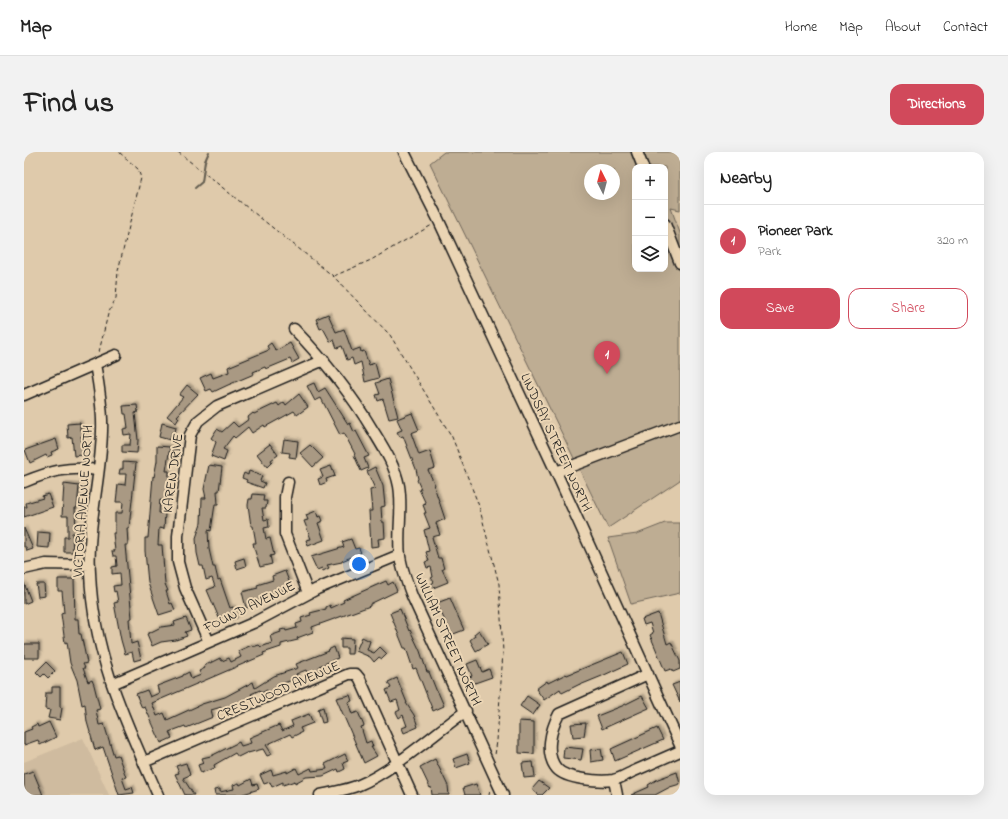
<!DOCTYPE html>
<meta charset="utf-8">
<style>
body{margin:0;font-family:"Indie Flower",sans-serif;background:#f2f2f2;color:#222}
.controls{position:absolute;right:12px;top:12px;display:grid;overflow:hidden;border-radius:8px;box-shadow:0 4px 16px #0002}
.controls button{width:36px;height:36px;display:grid;place-items:center;padding:0;border:0;border-bottom:1px solid #e0e0e0;background:#fff;color:#222;font:20px sans-serif}
.compass{position:absolute;left:560px;top:12px;width:36px;height:36px;border-radius:50%;background:#fff;box-shadow:0 4px 16px #0002;rotate:354deg}
.you{position:absolute;left:335px;top:412px;width:14px;height:14px;margin:-10px;border:3px solid #fff;border-radius:50%;background:#1a73e8;box-shadow:0 0 0 6px #1a73e833}
.badge{display:grid;place-items:center;width:26px;height:26px;border-radius:50%;background:#d1495b;color:#fff;font-size:13px;font-weight:700}
.pin{position:absolute;translate:-50% -33px;filter:drop-shadow(0 1px 2px #0008)}
.pin::after{content:'';position:absolute;top:21px;width:14px;height:12px;background:inherit;clip-path:polygon(0 0,100% 0,50% 100%)}
.list{margin:0;padding:0;list-style:none}
h2{display:flex;justify-content:space-between;align-items:center;height:52px;margin:0;padding:0 16px;font-size:17px}
h2 small{font-size:13px;font-weight:400;color:#767676}
.list li{display:grid;grid-template-columns:26px 1fr auto;gap:12px;align-items:center;box-sizing:border-box;height:72px;padding:0 16px;border-top:1px solid #e0e0e0}
.list b{display:block;font-size:15px;white-space:nowrap}
.list p{margin:0;font-size:13px;white-space:nowrap;color:#767676}
.list em{font-size:13px;font-style:normal;color:#767676}
.actions{display:flex;gap:8px;padding:12px 16px}
.actions a{flex:1;padding:9px 0;border:1px solid #d1495b;border-radius:12px;text-align:center;font-size:14px;color:#d1495b}
.actions .main{background:#d1495b;color:#fff}
.icon{flex:none;width:22px;height:22px;fill:none;stroke:currentColor;stroke-width:2;stroke-linecap:round;stroke-linejoin:round}
.map{position:relative;flex:none;width:656px;height:643px;overflow:hidden;border-radius:12px}
header{display:flex;align-items:center;gap:24px;box-sizing:border-box;height:56px;padding:0 20px;background:#fff;border-bottom:1px solid #e0e0e0}
header strong{font-size:19px}
nav{display:flex;gap:22px;margin-inline-start:auto;font-size:14px}
.intro{display:flex;align-items:center;justify-content:space-between;box-sizing:border-box;height:96px;padding:0 24px}
h1{margin:0;font-size:28px}
.button{padding:10px 18px;border-radius:12px;background:#d1495b;color:#fff;font-size:14px;font-weight:700}
main{display:flex;gap:24px;padding:0 24px}
aside{flex:1;background:#fff;border-radius:12px;box-shadow:0 4px 16px #0002}
.map>svg:first-child{display:block}
.built{fill:#cfbb9f}
.green{fill:#bead93;stroke:#6d6458;fill-rule:evenodd}
.lines{fill:none;stroke-linecap:round;stroke-linejoin:round}
.stream{stroke:#645d50;stroke-width:2}
.building{fill:#a99983;stroke:#1c1c1c;filter:url(#shadow)}
.minor-casing{stroke:#1c1c1c;stroke-width:13}
.path{stroke:#1c1c1c;stroke-width:1;stroke-dasharray:4 3;stroke-linecap:butt}
.minor{stroke:#ebd5b4;stroke-width:10}
.labels{text-anchor:middle;stroke-width:4;stroke-linejoin:round;paint-order:stroke}
.street-label{font-size:14px;fill:#1c1c1c;stroke:#ebd5b4}
</style>
<header>
<strong>Map</strong>
<nav><a>Home</a><a>Map</a><a>About</a><a>Contact</a></nav>
</header>
<div class="intro"><h1>Find us</h1><a class="button">Directions</a></div>
<main>
<div class="map">
<svg width="656" height="643" viewBox="0 0 656 643">
<defs>
<filter id="shadow"><feDropShadow dx="2" dy="-2" stdDeviation="1" flood-color="#0004"/></filter>
</defs>
<rect width="100%" height="100%" fill="#dfcaab"/>
<filter id="ink" filterUnits="userSpaceOnUse"><feTurbulence type="fractalNoise" baseFrequency=".025" numOctaves="2"/><feDisplacementMap in="SourceGraphic" scale="8" xChannelSelector="R" yChannelSelector="G"/><feConvolveMatrix kernelMatrix="1 2 1 2 8 2 1 2 1" color-interpolation-filters="sRGB"/></filter>
<g filter="url(#ink)">
<!-- built -->
<path class="built" d="M59,586l26,57h-85v-33z"/>
<!-- green -->
<path class="green" d="M420,0h236v58l-9,-2 9,25v247l-72,48 -178,-365zM611,15h30v102h-30zM566,18h24v24h-24z
M641,371h15v70l-49,11 -23,-66 29,-4z"/>
<g class="lines">
<!-- stream -->
<path class="stream" d="M171,36l7,-6 3,-21 4,-9"/>
</g>
<!-- building -->
<path class="building" d="M304,162l8,18 8,-3 8,22 8,-3 1,4 3,-1 5,14 6,-2 4,15 -14,4 -4,-20 -7,3 -2,-7 -5,2 -5,-14 -5,2 -3,-8 -4,1 -7,-13 -3,1 -4,-10z
M247,191l5,8 14,-8 9,16 -7,4 -2,-4 -24,10 -1,-2 -12,5 1,2 -26,11 -15,7 -2,-3 -5,2 -6,-13 11,-5 2,5 16,-6 -1,-5 41,-17 -2,-4z
M364,227l10,38 -9,2 -6,-20 -5,2 -2,-6 4,-1 -4,-11z
M290,231l4,9 7,-4 23,36 2,-1 4,9 2,-1 13,25 -5,2 4,10 -7,3 -7,-16 1,-1 -11,-21 -4,2 -19,-37 -6,3 -8,-15z
M163,233l11,9 -21,22 2,2 -3,5 -9,-7 16,-19 -4,-2z
M275,242l9,13 -11,8 -3,-4 -29,16 -1,-2 -12,8 -4,-6 -13,11 -2,-2 -10,13 4,2 -3,10 -13,-5 5,-14 -5,-4 6,-9 5,3 11,-10 5,5 11,-8 -1,-2 5,-4 1,1 23,-11 2,3 5,-4 2,3z
M113,253l1,7 -3,1 3,27 -1,13 -15,-1v-7h8l1,-11 -7,1 -1,-6 5,-1 -2,-14h-2l-1,-8z
M388,261l7,17 -8,3 8,22 11,-4 5,17 -7,2 7,15 -1,1 11,33 -9,4 4,12 -8,2 6,21h3l3,11h-2l6,13 -15,6 -2,-4 3,-2 -3,-4 2,-1 -2,-10 -4,1 -2,-6 4,-1 -3,-9 3,-1 -5,-21 6,-2 -6,-15h2l-3,-8 3,-1 -7,-15h2l-4,-9 1,-1 -2,-10 -6,-15 -7,-18 -3,1 -3,-5 5,-2 -5,-11z
M56,271v7l4,-1 1,7h-4l2,19 -9,1 -2,-19 -4,1 -1,-14z
M138,271l14,4 -1,6 -3,-1 -2,8 -11,-3z
M32,287l3,10 -8,3 1,3 -5,2 -1,-2 -16,8 -5,-13z
M260,287l14,2 -2,17 -7,-1 1,-4 -8,-1z
M246,292l8,11 -7,5 1,2 -5,5 -10,-13z
M286,293l13,13 -10,9 -13,-14z
M133,294l13,1 -4,24h3l-1,30 -8,-1 -1,13h6l-1,16 -5,-1 -1,17h4l3,39 3,7h-2l4,13 2,-1 3,7 -16,5 -11,-32 -3,-32v-13h3l5,-62 1,1 3,-16z
M99,310l13,1 -7,65h-2l1,17h-3l7,73 -3,1 2,25 6,-2 4,17 -7,2 -2,-9 -7,2 -4,-14 -7,-37 4,-1 -2,-11 -2,1 -1,-6 8,-1 -1,-12 -8,1v-7l5,-1 -1,-10h-3l-1,-5h3l-2,-18h2v-20h7l1,-11h-7l2,-18 7,1 1,-11h-7l1,-5h3z
M185,313l13,2 -3,24h-2l1,13h-3l-4,27 -3,-1 1,19 4,18h2l3,13 2,-1 10,29 3,-1 4,11 -10,3 -2,-5 -6,2 -12,-28 8,-3 -3,-9 -6,2 -3,-14h-3l-3,-13 -1,-15 5,-15 1,-25h4l-2,-9z
M307,314l4,10 -9,3 1,3 -7,3 -2,-6 5,-2 -3,-7z
M351,315l8,19 2,20 -4,1 1,15h2l1,16 -7,1 1,7 -8,1 -2,-36h3l-2,-21 5,-1 -8,-18z
M225,319l13,5 -2,5 5,2 -2,5 -17,-6 1,-2 -5,-2 2,-5 4,2z
M40,332l15,2 -2,22h-2l1,25h-4l1,19h-9v-15h4v-21h-6z
M24,342l5,13 -29,10v-10h3l-1,-4 17,-5 -1,-2z
M229,342l11,1 -1,6h4l-1,7h-4l2,12 4,-1 1,8 -5,1 2,11 4,-1 4,17 -4,1 2,8 -12,3 -6,-19 -1,-5h3l-3,-17h-2l-3,-21 1,-6h3z
M292,359l2,6 3,-1 2,5 -5,2 6,17 -16,6 -2,-6 5,-1 -7,-18 4,-1 -2,-5z
M0,376l9,21 -6,2 -1,-4h-2z
M14,380l12,1 -1,15 -12,-1z
M327,387l4,10 4,-1 2,5 -19,8v1l-15,3 2,3 -6,3 -1,-3 -5,2 -6,-13 33,-10 -2,-5z
M220,406l2,8 -9,3 -2,-8z
M261,419l5,13 -6,3 1,3 -17,3 1,5 -17,4 1,4 -7,2 -4,-16 16,-4 -1,-3 16,-5 -1,-4z
M34,427h16l1,40h3l1,15h2l6,29 -4,1 2,4h-2l5,14 4,-2 2,5 6,24 -4,1 3,15 5,-1 9,29 1,3 4,-1 8,22 -4,1 4,11 6,-2 2,6 -15,2 -16,-48 -8,3 -8,-28 -2,-18 -3,1 -5,-25 -7,-17 -3,-21 -2,1 -4,-29 3,-1 -2,-22h-4z
M362,429l2,4 5,-3 4,9 -27,13v2l-58,21 1,5 -16,6 1,2 -17,4v3l-18,6 1,2 -112,48 5,13 7,-3 3,7 35,-16 23,-7 28,-15 2,6 19,-12 24,-8 -2,-4 33,-13 -1,-1 6,-3 4,11 -19,8 2,4 -13,5 -2,-5 -10,4 2,4 -14,5 1,3 -16,8 -2,-4 -6,3 -1,-3 -9,4 2,5 -20,9 -6,3 -2,-5 -14,4 2,7 -27,11 -1,-2 -16,6 3,6 -11,5 -16,-36 -3,1 -6,-14 11,-4 3,7 9,-4 -2,-7 26,-10v-1l6,-3 2,7 10,-4 -2,-4 6,-3 -1,-2 16,-8 2,3 7,-3 2,4 10,-5 -3,-6 14,-6 1,2 6,-2 2,2 11,-4 -2,-7 11,-4 -1,-2 5,-1 1,2 11,-3 -1,-4 6,-2 -1,-4 10,-3 -1,-2 16,-4v-2l4,-2 1,3 13,-6 -1,-2z
M0,431l7,18 -7,3z
M12,432h8l1,12 -7,1z
M426,446l14,32 -13,5 -14,-32z
M376,457l9,22 1,-1 10,21 7,21h2l8,20h1l6,14 -11,5 -17,-43 -3,1 -7,-21h-2l-14,-35z
M634,461l9,31 4,-2 9,19v8l-7,3 -2,-3 -6,2 -15,-36 3,-2 -3,-10 -6,2 -2,-6z
M162,466l5,12 -6,2 2,4 -11,4 -15,2 -9,4 -5,-12 14,-7 14,-2 -1,-3z
M455,478l9,14 -12,7 -6,-11 5,-4 -1,-2z
M338,485l8,4 -3,9 7,3 6,-6 7,7 -5,5 -3,-2 -5,5 -4,-5 -14,-6z
M317,486l12,1 -1,15h-5v-6h-6z
M0,492h15v14h-15z
M599,500l5,12 -26,12 -22,9v-1l-18,9 -2,-4 -16,11 -8,-11 11,-8 1,2 18,-9 1,1z
M453,508l5,12 7,-3 3,8 -20,7 -3,-7 3,-1 -5,-12z
M22,510l9,9 -7,7 -4,-4 -3,3 -5,-5z
M373,526l10,25h-1l8,12 4,12 -14,6 -2,-5 5,-2 -4,-11 -4,3 -3,-6 4,-2 -3,-10 -6,2 -5,-12 5,-2 -3,-6z
M656,530v20l-8,-17z
M28,535h8v20l2,1 -2,12 -12,-2 2,-8 -5,-1 1,-16h6z
M326,543l2,6 -4,1 4,12 6,-2 6,14 -3,1 5,16 5,-2 2,6h-2l6,9 -13,7 -28,-65z
M503,544l13,9 -7,10 -13,-9z
M618,544l7,12 -47,21 -5,-13 25,-10z
M299,555l3,15 -4,1 -4,-14z
M285,562l4,9 -13,5 2,4 -10,5 -2,-3 -24,11 6,9 -5,2 -4,-7 -15,4v-1l-10,5 -3,-4 -21,12 1,3 -14,5 -3,-8 6,-2 -2,-5 9,-2 28,-14 2,4 10,-3 -2,-5 30,-13 3,6 11,-5 -2,-5z
M495,569l15,1v32l-15,-1z
M25,570l7,15 -16,8 -2,-5 -14,5v-13l8,-3 -1,-2 6,-3 1,3z
M562,571l-2,13 -11,1 -2,-13z
M633,576l6,12 -48,21 -4,-12z
M540,595l19,2 -2,11 -18,-2z
M577,597l2,11 -12,2 -1,-12z
M321,602l3,7 -5,2 2,6 -6,3 -1,-3 -15,7 -17,1 -11,6v-2l-12,4v-3l-11,5 -2,-5 -6,2 -4,-9 11,-5 2,5 14,-4v2l9,-5 3,6 12,-6 1,3 15,-2 -2,-5z
M443,602l3,9 -14,5 -3,-9z
M411,607l13,27 1,9h-17l-1,-8 -1,1 -10,-21z
M509,610l2,15 -11,1 -2,-15z
M162,611l4,12 -7,3 11,17h-9l-10,-21 4,-1 -3,-7z
M9,619l10,24h-19v-21z
M653,620l3,12 -10,3 -15,8h-24l18,-8 -1,-2 10,-6z
M227,627l2,6 4,-1 2,5 -19,6h-25l-1,-5 6,-1v3l14,-3 -1,-4 6,-2 1,2z
M515,629l10,7 -7,7h-3l-7,-6z
M452,632l4,11h-15l-2,-7z"/>
<g class="lines">
<defs>
<path id="minor" d="M380,0l35,69 117,251 124,273
M613,0l6,15
M641,72l15,39
M270,177c30,31 56,63 78,100 11,18 23,36 27,57 4,23 -2,47 1,70 2,14 7,27 12,40l91,199
M71,212c4,22 8,45 7,67 -1,47 -15,94 -12,142 3,82 36,149 68,222
M0,243l92,-40
M532,320l124,-47
M0,330c27,-11 44,-16 74,-12
M264,330l-3,15v37l23,59
M0,417l22,-5 44,1
M185,490l-24,-54 -7,-26v-26l12,-101 8,-14 19,-15 107,-46
M624,522l-89,40c-8,15 -15,40 -2,55 9,10 42,13 56,11 6,-1 13,-5 19,-8 16,-7 32,-14 48,-21
M88,532l141,-61 64,-34 82,-34
M120,610l205,-88h7l4,5 52,116
M590,628l3,15
M296,643c13,-3 27,-5 39,-10 34,-14 76,-52 107,-74"/>
</defs>
<!-- minor casing -->
<use href="#minor" class="minor-casing"/>
<!-- path -->
<path class="path" d="M154,0l155,124 57,59 62,102 27,69 20,78 4,68 -6,89 -2,14
M310,124l37,-16 61,-35
M75,200l9,-38 8,-16 2,-27 23,-93 -3,-9 -19,-17
M465,643l1,-7"/>
<!-- minor -->
<use href="#minor" class="minor"/>
</g>
</g>
<g class="labels">
<!-- street labels -->
<g class="street-label">
<text transform="translate(533 290) rotate(65)" y="5">LINDSAY STREET NORTH</text>
<text transform="translate(148 321) rotate(-82)" y="5">KAREN DRIVE</text>
<text transform="translate(58 349) rotate(-86)" y="5">VICTORIA AVENUE NORTH</text>
<text transform="translate(225 454) rotate(-26)" y="5">FOUND AVENUE</text>
<text transform="translate(425 487) rotate(66)" y="5">WILLIAM STREET NORTH</text>
<text transform="translate(254 538) rotate(-23)" y="5">CRESTWOOD AVENUE</text>
</g>
</g>
</svg>
<div class="controls">
<button>+</button>
<button>−</button>
<button><svg class="icon" aria-label="layers" viewBox="0 0 24 24"><path d="M12 4l9 5-9 5-9-5zM3 14l9 5 9-5"/></svg></button>
</div>
<svg class="compass" viewBox="-18 -18 36 36"><path d="M0-13l5 13h-10z" fill="#e53935"/><path d="M0 13l5-13h-10z" fill="#767676"/></svg>
<div class="you"></div>
<div class="pin badge" style="left:583px;top:222px">1</div>
</div>
<aside>
<h2>Nearby<small></small></h2>
<ul class="list">
<li><span class="badge">1</span><div><b>Pioneer Park</b><p>Park</p></div><em>320 m</em></li>
</ul>
<div class="actions"><a class="main">Save</a><a>Share</a></div>
</aside>
</main>
